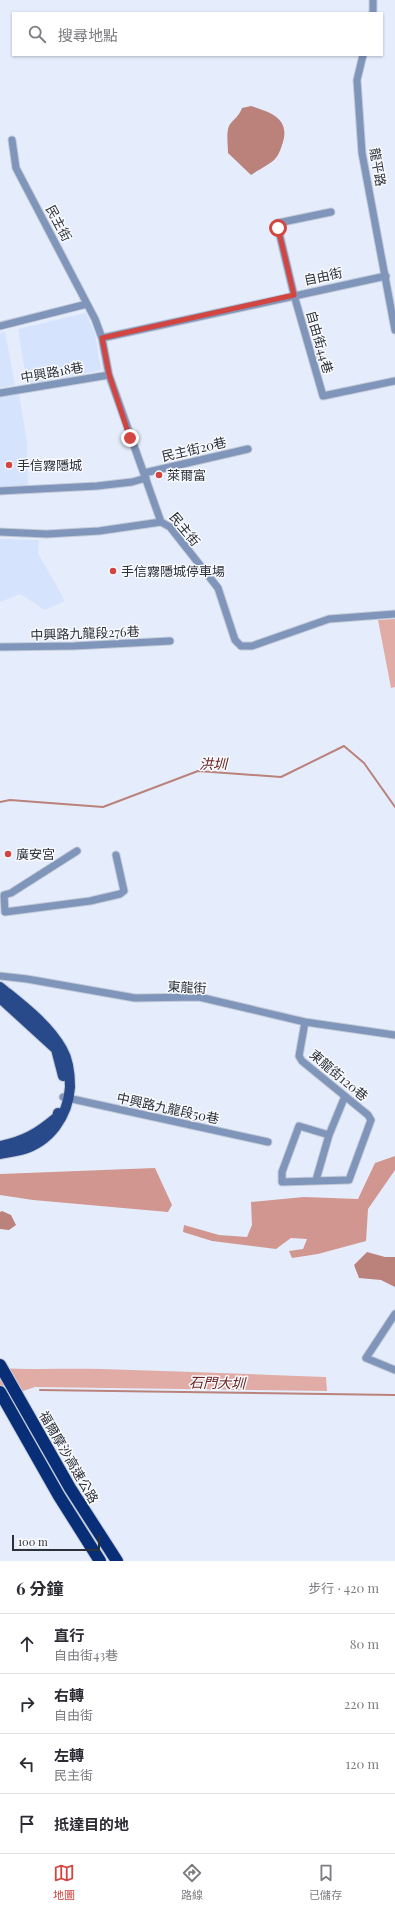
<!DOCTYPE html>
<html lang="zh-TW">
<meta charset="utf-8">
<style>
body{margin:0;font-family:"Playfair Display","Noto Sans TC",serif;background:#f7f7f7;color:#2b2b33}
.scale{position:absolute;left:12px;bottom:10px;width:88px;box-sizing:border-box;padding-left:4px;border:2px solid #2d3138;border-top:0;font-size:11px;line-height:14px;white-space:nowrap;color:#2d3138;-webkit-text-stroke:3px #f8fafe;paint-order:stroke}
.stop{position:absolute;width:12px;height:12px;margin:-9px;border:3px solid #d34540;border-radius:50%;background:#fff}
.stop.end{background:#d34540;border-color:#fff;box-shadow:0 1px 4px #0008}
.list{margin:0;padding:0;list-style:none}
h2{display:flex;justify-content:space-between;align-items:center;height:52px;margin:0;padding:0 16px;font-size:17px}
h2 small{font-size:13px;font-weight:400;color:#7c7c81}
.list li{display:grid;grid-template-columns:26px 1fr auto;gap:12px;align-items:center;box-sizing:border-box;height:60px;padding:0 16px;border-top:1px solid #e1e1e2}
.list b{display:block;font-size:15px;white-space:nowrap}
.list p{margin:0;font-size:13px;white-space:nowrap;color:#7c7c81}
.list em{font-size:13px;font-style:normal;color:#7c7c81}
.icon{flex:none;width:22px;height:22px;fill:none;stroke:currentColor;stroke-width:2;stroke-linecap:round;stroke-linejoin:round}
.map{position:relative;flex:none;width:395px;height:1561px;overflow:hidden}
.search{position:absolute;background:#fff;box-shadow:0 1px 3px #0004;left:12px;right:12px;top:12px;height:44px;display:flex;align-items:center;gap:10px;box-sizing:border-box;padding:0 14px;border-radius:0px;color:#7c7c81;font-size:15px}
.sheet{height:292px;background:#fff}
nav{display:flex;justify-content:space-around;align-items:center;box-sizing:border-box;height:56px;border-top:1px solid #e1e1e2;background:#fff;font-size:11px;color:#7c7c81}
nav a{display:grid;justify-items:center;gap:2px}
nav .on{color:#d34540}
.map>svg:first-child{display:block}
.built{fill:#d5e3fc}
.green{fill:#e2aca6}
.forest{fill:#d1968f}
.water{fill:#bb817b}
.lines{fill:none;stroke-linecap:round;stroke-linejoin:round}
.stream{stroke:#bb817b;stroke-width:2}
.minor-casing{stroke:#c4cbd9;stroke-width:9}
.primary-casing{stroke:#c4cbd9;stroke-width:12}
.motorway-casing{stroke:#c4cbd9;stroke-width:14}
.minor{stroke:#8095ba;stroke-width:7}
.primary{stroke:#294a8a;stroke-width:10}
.motorway{stroke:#072e77;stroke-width:12}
.route{stroke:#d34540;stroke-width:5}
.poi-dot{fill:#d34540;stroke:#f8fafe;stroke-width:1.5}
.labels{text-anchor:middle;stroke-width:3;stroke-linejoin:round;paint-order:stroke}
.street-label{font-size:13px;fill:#2d3138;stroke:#f8fafe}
.poi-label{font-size:13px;fill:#2d3138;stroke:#f8fafe;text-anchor:start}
.water-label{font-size:14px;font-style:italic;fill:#6c2421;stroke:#f8fafe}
</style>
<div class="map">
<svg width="395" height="1561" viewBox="0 0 395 1561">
<rect width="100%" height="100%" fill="#e5edfc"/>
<!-- built -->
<path class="built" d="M86,313l9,21 6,36 -74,15 -9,-56z
M5,332l10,53 -15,3v-55z
M19,394l8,48 1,45 -28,2v-92z
M0,539l39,1 -1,13 27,48 -20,9 -25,-16 -20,8z"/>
<!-- green -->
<path class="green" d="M395,619v68l-4,1 -13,-68z
M0,1368c34,2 67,0 101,1 75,2 150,5 225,8l1,14 -292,-4 -12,4 -23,-1z"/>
<!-- forest -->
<path class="forest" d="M395,1156v14l-27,39 -2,32 -48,13 -26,4 -3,-7 14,-2 4,-10 -16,-1 -15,11 -64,-8 -29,-9 1,-7 35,10 28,2 5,-12 -1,-23 53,-5 54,2 17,-36z
M155,1168l17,37 -4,7 -135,-12 -33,-5v-21z"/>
<!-- water -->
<path class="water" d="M251,106c19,6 39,12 32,36 -2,6 -4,13 -8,17 -6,6 -17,11 -24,16l-23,-22c0,-8 -2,-20 1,-27 3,-6 10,-9 13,-18z
M2,1211l9,4 5,10 -7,5 -9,-1v-17z
M367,1252l18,5h10v30l-14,-7 -22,-2 -5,-13z"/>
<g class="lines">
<!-- stream -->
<path class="stream" d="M0,802l10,-2 93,7 95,-36 83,6 63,-31 20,17 31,44
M40,1390l355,5"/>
<defs>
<path id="minor" d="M373,13v-13
M363,55l-6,25 5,73 33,177
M12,140l4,28 79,151 7,19 7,37 52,147 9,5 48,61 17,52 6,6h11l77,-27 66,-5
M331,212l-53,11v5l16,67 29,101 72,-15
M0,326l87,-22
M102,338l284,-62
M0,393l109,-18
M144,473l104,-24
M0,491l97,-5 35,-4 14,-4
M0,532l47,2 52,-3 62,-9
M0,647l74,-1 96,-5
M77,851l-66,42 -7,2 1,17 85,-11 30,-7 4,-3 -8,-36
M0,976l27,3 108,19 64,-1 106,25 90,13
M305,1022l-6,34 3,5 66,54 3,5 -22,60 -67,2v-10l17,-46 30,9
M63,1097l205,45
M316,1180l13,-45 16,-39
M395,1314l-29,44 29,12"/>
<path id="primary" d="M0,987c22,18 48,37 62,62 7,12 8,25 8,38 -2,29 -20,55 -49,63 -7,2 -14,2 -21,4
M0,998l56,51 7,27
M0,1146c25,-5 38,-13 57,-29l1,-4"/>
<path id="motorway" d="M0,1365l70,123 47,73
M0,1392l59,104 41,65"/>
</defs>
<!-- minor casing -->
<use href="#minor" class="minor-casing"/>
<!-- primary casing -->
<use href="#primary" class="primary-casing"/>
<!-- motorway casing -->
<use href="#motorway" class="motorway-casing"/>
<!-- minor -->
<use href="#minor" class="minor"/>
<!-- primary -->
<use href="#primary" class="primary"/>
<!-- motorway -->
<use href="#motorway" class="motorway"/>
</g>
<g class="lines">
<!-- route -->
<path class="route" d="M130,438l-21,-64 -7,-36 192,-43 -16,-67"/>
</g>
<!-- markers -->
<g class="poi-dot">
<circle cx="9" cy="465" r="4"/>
<circle cx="159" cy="475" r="4"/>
<circle cx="113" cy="571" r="4"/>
<circle cx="8" cy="854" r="4"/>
</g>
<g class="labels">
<!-- street labels -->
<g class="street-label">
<text transform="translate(378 167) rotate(80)" y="5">龍平路</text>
<text transform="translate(59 223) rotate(62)" y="5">民主街</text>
<text transform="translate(323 276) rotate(-12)" y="5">自由街</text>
<text transform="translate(320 342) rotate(74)" y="5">自由街44巷</text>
<text transform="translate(52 372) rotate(-10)" y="5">中興路18巷</text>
<text transform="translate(194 449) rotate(-13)" y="5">民主街20巷</text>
<text transform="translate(185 529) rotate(50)" y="5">民主街</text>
<text transform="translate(85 633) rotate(-2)" y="5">中興路九龍段276巷</text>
<text transform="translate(187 987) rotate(3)" y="5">東龍街</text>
<text transform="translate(339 1075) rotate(40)" y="5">東龍街120巷</text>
<text transform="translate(168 1108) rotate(12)" y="5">中興路九龍段50巷</text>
<text transform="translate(69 1457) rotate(60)" y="5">福爾摩沙高速公路</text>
</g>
<!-- poi labels -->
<g class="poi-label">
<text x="17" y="470">手信霧隱城</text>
<text x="167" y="480">萊爾富</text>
<text x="121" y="576">手信霧隱城停車場</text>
<text x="16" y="859">廣安宮</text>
</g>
<!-- water labels -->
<g class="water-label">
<text x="213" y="769">洪圳</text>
<text transform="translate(217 1383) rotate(1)" y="5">石門大圳</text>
</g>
</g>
</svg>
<div class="scale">100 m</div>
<div class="stop" style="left:278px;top:228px"></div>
<div class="stop end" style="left:130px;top:438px"></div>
<div class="search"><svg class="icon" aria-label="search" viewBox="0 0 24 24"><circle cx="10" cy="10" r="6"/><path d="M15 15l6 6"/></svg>搜尋地點</div>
</div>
<section class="sheet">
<h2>6 分鐘<small>步行 · 420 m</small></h2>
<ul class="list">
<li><svg class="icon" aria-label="ahead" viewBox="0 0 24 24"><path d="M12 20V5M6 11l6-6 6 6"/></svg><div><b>直行</b><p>自由街43巷</p></div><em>80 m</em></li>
<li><svg class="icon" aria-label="right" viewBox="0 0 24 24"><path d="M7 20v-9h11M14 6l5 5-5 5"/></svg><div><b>右轉</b><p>自由街</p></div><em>220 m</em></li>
<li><svg class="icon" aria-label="left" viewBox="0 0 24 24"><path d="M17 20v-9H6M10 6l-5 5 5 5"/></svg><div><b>左轉</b><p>民主街</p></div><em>120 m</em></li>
<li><svg class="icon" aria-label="arrive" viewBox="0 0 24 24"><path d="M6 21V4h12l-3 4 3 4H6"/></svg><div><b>抵達目的地</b></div></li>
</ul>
</section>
<nav>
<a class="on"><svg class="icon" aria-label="map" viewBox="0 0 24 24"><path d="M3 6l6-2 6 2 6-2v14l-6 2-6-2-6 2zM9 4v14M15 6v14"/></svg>地圖</a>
<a><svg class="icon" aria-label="directions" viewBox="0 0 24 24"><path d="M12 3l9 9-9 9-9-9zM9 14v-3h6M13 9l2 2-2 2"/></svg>路線</a>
<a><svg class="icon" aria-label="saved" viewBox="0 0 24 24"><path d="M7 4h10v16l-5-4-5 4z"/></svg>已儲存</a>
</nav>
